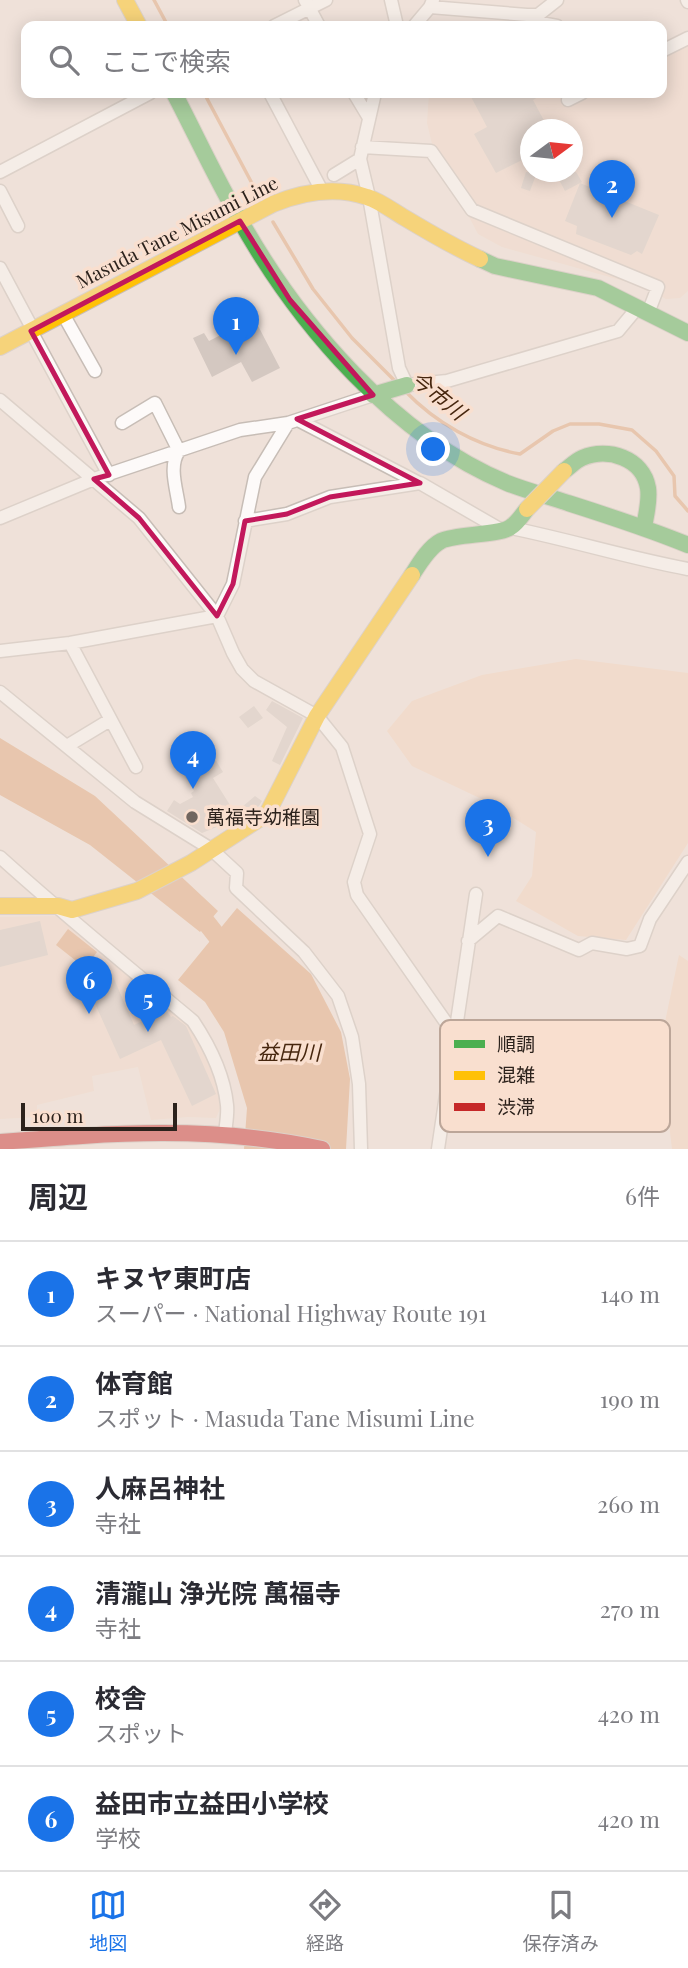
<!DOCTYPE html>
<html lang="ja">
<meta charset="utf-8">
<style>
body{margin:0;font-family:"Playfair Display","Noto Sans JP",serif;background:#f2f2f3;color:#2b2b33}
.compass{position:absolute;left:520px;top:119px;width:63px;height:63px;border-radius:50%;background:#fff;box-shadow:0 4px 18px #0003;rotate:75deg}
.scale{position:absolute;left:21px;bottom:18px;width:156px;box-sizing:border-box;padding-left:7px;border:4px solid #2c221c;border-top:0;font-size:19px;line-height:24px;white-space:nowrap;color:#2c221c;-webkit-text-stroke:5px #f9dfcf;paint-order:stroke}
.you{position:absolute;left:434px;top:450px;width:24px;height:24px;margin:-18px;border:5px solid #fff;border-radius:50%;background:#1a73e8;box-shadow:0 0 0 10px #1a73e833}
.badge{display:grid;place-items:center;width:46px;height:46px;border-radius:50%;background:#1a73e8;color:#fff;font-size:23px;font-weight:700}
.pin{position:absolute;translate:-50% -58px;filter:drop-shadow(0 2px 4px #0008)}
.pin::after{content:'';position:absolute;top:37px;width:24px;height:21px;background:inherit;clip-path:polygon(0 0,100% 0,50% 100%)}
.list{margin:0;padding:0;list-style:none}
h2{display:flex;justify-content:space-between;align-items:center;height:91px;margin:0;padding:0 28px;font-size:30px}
h2 small{font-size:23px;font-weight:400;color:#7c7c81}
.list li{display:grid;grid-template-columns:46px 1fr auto;gap:21px;align-items:center;box-sizing:border-box;height:105px;padding:0 28px;border-top:2px solid #e1e1e2}
.list b{display:block;font-size:26px;white-space:nowrap}
.list p{margin:0;font-size:23px;white-space:nowrap;color:#7c7c81}
.list em{font-size:23px;font-style:normal;color:#7c7c81}
.icon{flex:none;width:38px;height:38px;fill:none;stroke:currentColor;stroke-width:2;stroke-linecap:round;stroke-linejoin:round}
.map{position:relative;flex:none;width:688px;height:1149px;overflow:hidden}
.search{position:absolute;background:#fff;box-shadow:0 4px 18px #0003;left:21px;right:21px;top:21px;height:77px;display:flex;align-items:center;gap:18px;box-sizing:border-box;padding:0 24px;border-radius:14px;color:#7c7c81;font-size:26px}
.sheet{height:721px;background:#fff}
nav{display:flex;justify-content:space-around;align-items:center;box-sizing:border-box;height:98px;border-top:2px solid #e1e1e2;background:#fff;font-size:19px;color:#7c7c81}
nav a{display:grid;justify-items:center;gap:4px}
nav .on{color:#1a73e8}
.map>svg:first-child{display:block}
.built{fill:#f1d8c9;fill-rule:evenodd}
.green{fill:#f4d2bc}
.water{fill:#dfa57b}
.lines{fill:none;stroke-linecap:round;stroke-linejoin:round}
.stream{stroke:#dfa57b;stroke-width:3.5}
.river{stroke:#dfa57b;stroke-width:19}
.building{fill:#d4c8c1}
.street-casing{stroke:#c7bdb6;stroke-width:15}
.fast-casing{stroke:#c7bdb6;stroke-width:18}
.slow-casing{stroke:#c7bdb6;stroke-width:18}
.jam-casing{stroke:#c7bdb6;stroke-width:18}
.street{stroke:#fdfaf9;stroke-width:12}
.fast{stroke:#4caf50;stroke-width:16}
.slow{stroke:#ffc107;stroke-width:16}
.jam{stroke:#c62828;stroke-width:16}
.slow-bridge-casing{stroke:#c7bdb6;stroke-width:18;stroke-linecap:butt}
.slow-bridge{stroke:#ffc107;stroke-width:16}
.marked{fill:none;stroke:#c2185b;stroke-width:5;stroke-linejoin:round}
.poi-dot{fill:#70655e;stroke:#f9dfcf;stroke-width:2.5}
.labels{text-anchor:middle;stroke-width:7;stroke-linejoin:round;paint-order:stroke}
.street-label{font-size:19px;fill:#2c221c;stroke:#f9dfcf}
.poi-label{font-size:19px;fill:#2c221c;stroke:#f9dfcf;text-anchor:start}
.water-label{font-size:21px;font-style:italic;fill:#46260e;stroke:#f9dfcf}
.key{fill:#f9dfcf;stroke:#bca699;stroke-width:2}
.key-label{font-size:19px;fill:#2c221c}
</style>
<div class="map">
<svg width="688" height="1149" viewBox="0 0 688 1149">
<rect width="100%" height="100%" fill="#efe1d9"/>
<!-- built -->
<path class="built" d="M688,45v246l-8,7 -14,1 -24,-13 -140,-39 -24,-13 -45,-86 -6,-25 2,-30h130l8,14 28,-14h67v-35zM530,130h42v42h-42z
M60,916l125,102 14,23 21,52v16l-4,9 -28,-1 -37,3 -13,-53 -46,9 2,15 -57,14v12l-37,2v-202z"/>
<!-- green -->
<path class="green" d="M576,659l112,14v170l-62,97 -48,-4 -62,-35 16,-25 4,-44 -48,-30 -76,-36 -25,-35 25,-30 70,-26z
M679,955l9,6v188h-16l-12,-103z"/>
<!-- water -->
<path class="water" d="M0,738l95,58 123,115 -18,21 -110,-87 -90,-50z
M237,908l74,66 30,58 9,47 -4,70h-102l3,-41 -23,-76 -19,-30 -27,-22z
M68,929l29,23 -12,16 -29,-23z"/>
<g class="lines">
<!-- stream -->
<path class="stream" d="M154,0l14,26
M204,93l51,96
M273,222l40,67 39,49 45,45
M405,391c31,32 71,55 115,63l33,-23 17,-7h29l33,6 24,21 18,25 1,20 13,15"/>
<!-- river -->
<path class="river" d="M191,903l40,51"/>
</g>
<!-- building -->
<path class="building" d="M469,93h20l2,4 7,-4h47l-12,7 16,30h-19v26l-34,17 -22,-39 13,-7z
M526,172h11l-7,19 -9,-3z
M555,172h21l6,10 -17,9z
M580,183l79,32 -17,39 -5,-3 -6,4 -55,-21 1,-8 -12,-5z
M254,318l26,50 -28,14 -11,-20 -29,15 -19,-39 11,-5 5,8z
M272,701l31,17 -23,47 -8,-4 15,-34 -21,-17z
M254,706l9,12 -15,10 -9,-11z
M205,743l18,29 -10,6 22,35 20,-17 7,5 -3,5 -38,24 -2,-4 -17,7 -35,-22 7,-11 6,4 13,-7 -2,-4 3,-2 -19,-30z
M40,921l8,34 -48,12v-37z
M108,965l26,60 32,-15 5,7 2,-1 13,10 30,68 -24,12 -31,-66 -41,19 -37,-82z"/>
<g class="lines">
<defs>
<path id="street" d="M305,0l14,26
M391,0l6,26
M687,0l1,2
M430,7l97,8h11l19,-15
M530,15l5,7 22,4
M274,26l52,-26
M414,26l16,-19 3,-7
M662,51l26,-13
M270,93l52,98
M354,93l15,25
M375,93l-15,66 9,38 30,171 8,17 40,-4 171,-50 20,-24
M568,100l14,-7
M362,147l69,4 41,59 186,77 -10,26
M0,172l150,-79
M334,175l26,-16
M0,191l18,35
M0,268l31,58v5l78,144
M63,314l32,57
M0,400l139,118 78,98 16,37 9,16 12,12 63,35 25,31 28,87 -16,48 3,13 97,139
M298,420l121,63
M122,423l33,-20 24,48c-11,15 -2,39 0,56
M0,518l94,-39 146,-49 48,-7 85,-28
M245,521l42,-7 43,-17 90,-14 83,48
M511,528c60,12 117,30 177,41
M217,616l16,-32 22,-107 33,-54
M70,643l66,124
M0,651l70,-8 147,-27
M0,692l135,110 76,47 26,24 -1,15 68,64 34,44 14,41 7,47 2,65
M67,746l43,-26
M0,857c63,57 128,110 193,164 16,24 31,54 34,84 1,9 -1,19 -2,28
M468,941l30,-25 81,34 13,-7 35,6 13,-3 10,-27 38,-57
M438,1149l38,-255"/>
<path id="fast" d="M174,93c22,42 42,86 66,127 59,105 154,216 267,263 20,8 41,13 61,20 41,13 81,26 120,42
M480,259l15,7 103,22 90,45
M373,395l34,-10
M564,471c6,-4 11,-10 18,-13 26,-11 61,0 66,30 2,13 -2,27 -4,39
M412,575c7,-11 17,-28 29,-34 17,-8 61,-5 71,-15 6,-4 10,-11 15,-17"/>
<path id="slow" d="M125,0l14,26
M0,347l273,-143c30,-12 62,-18 94,-7 13,4 26,14 38,21 25,15 49,29 75,41
M0,906h58l14,4 65,-19 54,-28 76,-49 50,-98 95,-141"/>
<path id="jam" d="M0,1142c112,-9 211,-17 322,7"/>
</defs>
<!-- street casing -->
<use href="#street" class="street-casing"/>
<!-- fast casing -->
<use href="#fast" class="fast-casing"/>
<!-- slow casing -->
<use href="#slow" class="slow-casing"/>
<!-- jam casing -->
<use href="#jam" class="jam-casing"/>
<!-- street -->
<use href="#street" class="street"/>
<!-- fast -->
<use href="#fast" class="fast"/>
<!-- slow -->
<use href="#slow" class="slow"/>
<!-- jam -->
<use href="#jam" class="jam"/>
<defs>
<path id="slow-bridge" d="M527,509l37,-38"/>
</defs>
<!-- slow-bridge casing -->
<use href="#slow-bridge" class="slow-bridge-casing"/>
<!-- slow-bridge -->
<use href="#slow-bridge" class="slow-bridge"/>
</g>
<!-- marked area -->
<path d="M0 0H688V1149H0ZM240,221l50,79 83,95 -76,24 123,64 -90,14 -43,17 -42,7 -12,63 -16,32 -78,-98 -45,-39 15,-4 -78,-144z" fill="#efe1d9" fill-opacity=".55" fill-rule="evenodd"/>
<path class="marked" d="M240,221l50,79 83,95 -76,24 123,64 -90,14 -43,17 -42,7 -12,63 -16,32 -78,-98 -45,-39 15,-4 -78,-144z"/>
<!-- markers -->
<circle class="poi-dot" cx="192" cy="817" r="7"/>
<g class="labels">
<!-- street labels -->
<g class="street-label">
<text transform="translate(177 232) rotate(-27)" y="7">Masuda Tane Misumi Line</text>
</g>
<!-- poi labels -->
<g class="poi-label">
<text x="206" y="824">萬福寺幼稚園</text>
</g>
<!-- water labels -->
<g class="water-label">
<text transform="translate(438 396) rotate(39)" y="7">今市川</text>
<text x="289" y="1060">益田川</text>
</g>
</g>
<!-- legend -->
<rect x="440" y="1020" width="230" height="112" rx="10" class="key"/>
<rect x="454" y="1040" width="31" height="8" fill="#4caf50"/>
<rect x="454" y="1071" width="31" height="9" fill="#ffc107"/>
<rect x="454" y="1103" width="31" height="8" fill="#c62828"/>
<g class="key-label">
<text x="497" y="1051">順調</text>
<text x="497" y="1082">混雑</text>
<text x="497" y="1114">渋滞</text>
</g>
</svg>
<svg class="compass" viewBox="-18 -18 36 36"><path d="M0-13l5 13h-10z" fill="#e53935"/><path d="M0 13l5-13h-10z" fill="#7c7c81"/></svg>
<div class="scale">100 m</div>
<div class="you"></div>
<div class="pin badge" style="left:236px;top:355px">1</div>
<div class="pin badge" style="left:612px;top:218px">2</div>
<div class="pin badge" style="left:488px;top:857px">3</div>
<div class="pin badge" style="left:193px;top:789px">4</div>
<div class="pin badge" style="left:148px;top:1032px">5</div>
<div class="pin badge" style="left:89px;top:1014px">6</div>
<div class="search"><svg class="icon" aria-label="search" viewBox="0 0 24 24"><circle cx="10" cy="10" r="6"/><path d="M15 15l6 6"/></svg>ここで検索</div>
</div>
<section class="sheet">
<h2>周辺<small>6件</small></h2>
<ul class="list">
<li><span class="badge">1</span><div><b>キヌヤ東町店</b><p>スーパー · National Highway Route 191</p></div><em>140 m</em></li>
<li><span class="badge">2</span><div><b>体育館</b><p>スポット · Masuda Tane Misumi Line</p></div><em>190 m</em></li>
<li><span class="badge">3</span><div><b>人麻呂神社</b><p>寺社</p></div><em>260 m</em></li>
<li><span class="badge">4</span><div><b>清瀧山 浄光院 萬福寺</b><p>寺社</p></div><em>270 m</em></li>
<li><span class="badge">5</span><div><b>校舎</b><p>スポット</p></div><em>420 m</em></li>
<li><span class="badge">6</span><div><b>益田市立益田小学校</b><p>学校</p></div><em>420 m</em></li>
</ul>
</section>
<nav>
<a class="on"><svg class="icon" aria-label="map" viewBox="0 0 24 24"><path d="M3 6l6-2 6 2 6-2v14l-6 2-6-2-6 2zM9 4v14M15 6v14"/></svg>地図</a>
<a><svg class="icon" aria-label="directions" viewBox="0 0 24 24"><path d="M12 3l9 9-9 9-9-9zM9 14v-3h6M13 9l2 2-2 2"/></svg>経路</a>
<a><svg class="icon" aria-label="saved" viewBox="0 0 24 24"><path d="M7 4h10v16l-5-4-5 4z"/></svg>保存済み</a>
</nav>
